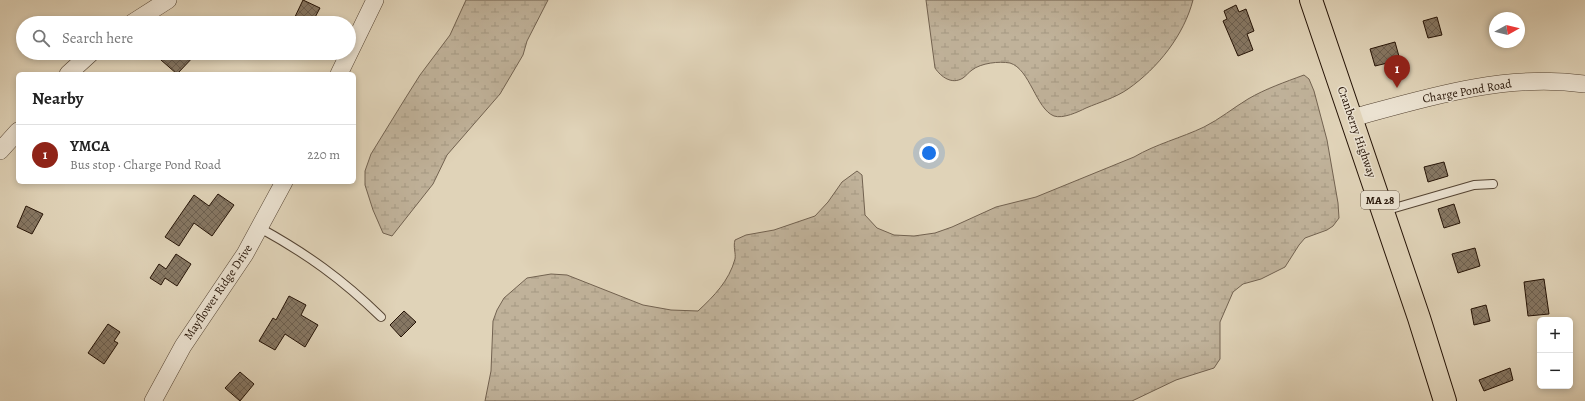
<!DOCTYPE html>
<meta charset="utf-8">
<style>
body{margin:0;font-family:Alegreya,serif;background:#f6f6f6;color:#222}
.controls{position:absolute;right:12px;bottom:12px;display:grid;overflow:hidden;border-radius:6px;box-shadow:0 2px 6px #0003}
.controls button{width:36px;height:36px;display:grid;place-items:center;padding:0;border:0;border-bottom:1px solid #e0e0e0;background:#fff;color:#222;font:20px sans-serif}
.compass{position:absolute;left:1489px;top:12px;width:36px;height:36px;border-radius:50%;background:#fff;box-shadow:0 2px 6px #0003;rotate:82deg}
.you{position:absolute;left:929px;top:153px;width:14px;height:14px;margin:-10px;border:3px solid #fff;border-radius:50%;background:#1a73e8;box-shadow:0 0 0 6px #1a73e833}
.badge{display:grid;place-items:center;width:26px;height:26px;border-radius:50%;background:#8f2418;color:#fff;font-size:13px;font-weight:700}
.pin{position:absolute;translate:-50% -33px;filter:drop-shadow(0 1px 2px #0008)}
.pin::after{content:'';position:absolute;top:21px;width:14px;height:12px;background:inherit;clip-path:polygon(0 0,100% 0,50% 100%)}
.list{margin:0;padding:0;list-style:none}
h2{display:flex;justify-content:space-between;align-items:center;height:52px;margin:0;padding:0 16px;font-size:17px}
h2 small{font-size:13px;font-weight:400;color:#767676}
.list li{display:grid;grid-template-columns:26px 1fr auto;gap:12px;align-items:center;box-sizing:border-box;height:60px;padding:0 16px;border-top:1px solid #e0e0e0}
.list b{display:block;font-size:15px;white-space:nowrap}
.list p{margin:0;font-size:13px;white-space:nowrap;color:#767676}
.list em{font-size:13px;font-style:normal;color:#767676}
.icon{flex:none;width:22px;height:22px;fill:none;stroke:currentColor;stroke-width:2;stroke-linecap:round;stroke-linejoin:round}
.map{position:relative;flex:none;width:1585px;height:401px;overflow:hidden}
.search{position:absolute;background:#fff;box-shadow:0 2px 6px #0003;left:16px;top:16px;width:340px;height:44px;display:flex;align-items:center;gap:10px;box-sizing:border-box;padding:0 14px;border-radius:22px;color:#767676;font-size:15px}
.panel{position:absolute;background:#fff;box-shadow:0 2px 6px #0003;left:16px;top:72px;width:340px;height:112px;border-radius:6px}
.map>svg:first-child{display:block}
.wetland{fill:url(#wetland-marsh);stroke:#726250}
.building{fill:url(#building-cross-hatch);stroke:#251306}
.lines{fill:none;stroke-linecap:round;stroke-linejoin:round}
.lane-casing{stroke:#544332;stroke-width:10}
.street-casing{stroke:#544332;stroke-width:18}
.primary-casing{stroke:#251306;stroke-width:24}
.lane{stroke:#ebe2d1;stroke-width:8}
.street{stroke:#ebe2d1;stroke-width:17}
.primary{stroke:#e0d3b8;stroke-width:22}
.labels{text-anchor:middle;stroke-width:3;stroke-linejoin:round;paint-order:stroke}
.shield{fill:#ebe2d1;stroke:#605143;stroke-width:1}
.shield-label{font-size:11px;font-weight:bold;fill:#251306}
.street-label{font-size:12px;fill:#251306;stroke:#ebe2d1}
</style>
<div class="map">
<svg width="1585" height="401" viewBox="0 0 1585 401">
<defs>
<pattern id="wetland-marsh" width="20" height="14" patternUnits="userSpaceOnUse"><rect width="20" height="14" fill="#c0b29a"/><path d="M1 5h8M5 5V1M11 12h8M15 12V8" fill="none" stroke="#a59883"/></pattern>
<pattern id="building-cross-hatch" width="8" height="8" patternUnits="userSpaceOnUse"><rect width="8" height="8" fill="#867763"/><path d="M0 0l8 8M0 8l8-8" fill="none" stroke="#6d6050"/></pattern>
</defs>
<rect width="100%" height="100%" fill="#e0d3b8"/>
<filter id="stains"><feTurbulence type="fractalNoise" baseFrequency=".005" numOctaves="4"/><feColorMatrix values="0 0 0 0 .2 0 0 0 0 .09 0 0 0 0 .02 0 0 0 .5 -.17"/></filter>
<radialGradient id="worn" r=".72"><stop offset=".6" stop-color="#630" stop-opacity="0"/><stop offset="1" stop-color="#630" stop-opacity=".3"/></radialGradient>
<!-- wetland -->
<path class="wetland" d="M466,0h82l-21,41 -4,14 -23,39 -53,61 -14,29 -41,52 -9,-3 -10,-23 -8,-25v-14l6,-17 32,-52 17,-27 30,-40z
M926,0h267c-9,35 -35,68 -65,89 -13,9 -28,13 -42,19 -8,4 -23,11 -32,8 -18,-7 -24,-47 -44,-53 -11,-2 -29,0 -38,7 -3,2 -6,6 -9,8 -11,7 -22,-1 -28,-10z
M1304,75l5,4 5,12 13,49 11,63 1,15 -6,8 -6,4 -22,8 -6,7 -14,22 -24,12 -18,5 -10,8 -13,30v37l-6,9 -38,12 -44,21h-647l6,-30 2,-50 4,-11 7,-12 23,-20 24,-4 16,1 76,30 28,5 27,1c16,-15 31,-30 37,-52 1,-6 -2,-12 0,-19l11,-5 28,-5 41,-14 13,-14 14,-20 15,-11 5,4 3,40 12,13 17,7 20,1 21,-3 17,-6 44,-20 40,-10 98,-40c22,-13 47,-19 70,-30 16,-8 29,-19 44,-28 17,-10 37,-17 56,-24z"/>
<!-- building -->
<path class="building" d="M303,0l17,8 -8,15h-20z
M1236,5l3,7 7,-3 8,22 -7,3 6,16 -15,6 -15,-35 4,-2 -3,-8z
M1437,17l5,18 -14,3 -5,-17z
M1395,42l5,18 -25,6 -5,-17z
M167,53h30l-20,21 -16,-14z
M1444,162l4,14 -20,6 -4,-15z
M218,194l16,11 -22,31 -18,-13 -15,23 -14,-9 29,-42 15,11z
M1454,204l6,19 -16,5 -6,-19z
M26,206l17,8 -11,20 -15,-7z
M1475,248l5,18 -22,7 -6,-19z
M176,254l15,10 -14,22 -12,-8 -4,7 -11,-7 9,-14 7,5z
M1544,279l5,35 -21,2 -4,-34z
M289,296l17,9 -5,10 17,10 -13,22 -20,-13 -10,16 -16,-9 14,-23 3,2z
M1486,305l4,16 -16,4 -3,-16z
M404,311l12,11 -15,15 -11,-12z
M108,324l12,8 -6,9 4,2 -14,21 -16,-11z
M1510,368l3,12 -29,11 -5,-11z
M240,372l14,12 -14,17 -15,-13z"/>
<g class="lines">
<defs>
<path id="lane" d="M1384,211l90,-26 19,-1
M260,228c47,26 82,51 121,89"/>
<path id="street" d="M132,23l36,-23
M68,74l23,-21
M339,74l36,-74
M1352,118c76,-21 153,-45 233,-34
M0,151l18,-20
M153,401l30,-55 62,-92 39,-72"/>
<path id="primary" d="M1311,0l108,318 26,83"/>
</defs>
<!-- lane casing -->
<use href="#lane" class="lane-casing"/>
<!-- street casing -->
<use href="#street" class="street-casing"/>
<!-- primary casing -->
<use href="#primary" class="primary-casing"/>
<!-- lane -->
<use href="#lane" class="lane"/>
<!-- street -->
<use href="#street" class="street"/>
<!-- primary -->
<use href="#primary" class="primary"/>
</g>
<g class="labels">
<!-- shield labels -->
<rect class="shield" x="1361" y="191" width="38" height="18" rx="3"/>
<g class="shield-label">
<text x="1380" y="204">MA 28</text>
</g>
<!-- street labels -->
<g class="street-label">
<text transform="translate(1467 91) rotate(-10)" y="4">Charge Pond Road</text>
<text transform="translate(1357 132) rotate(71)" y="4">Cranberry Highway</text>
<text transform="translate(218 292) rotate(-56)" y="4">Mayflower Ridge Drive</text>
</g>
</g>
<rect width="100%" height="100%" filter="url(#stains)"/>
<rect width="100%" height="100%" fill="url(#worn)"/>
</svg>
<div class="controls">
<button>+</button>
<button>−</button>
</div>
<svg class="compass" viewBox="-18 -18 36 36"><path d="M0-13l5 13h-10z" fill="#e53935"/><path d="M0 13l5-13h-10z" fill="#767676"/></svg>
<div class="you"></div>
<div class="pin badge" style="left:1397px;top:88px">1</div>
<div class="search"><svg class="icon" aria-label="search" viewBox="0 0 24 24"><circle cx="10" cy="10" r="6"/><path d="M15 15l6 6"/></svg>Search here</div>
<section class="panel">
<h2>Nearby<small></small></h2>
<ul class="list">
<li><span class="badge">1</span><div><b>YMCA</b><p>Bus stop · Charge Pond Road</p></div><em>220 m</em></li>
</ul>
</section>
</div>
